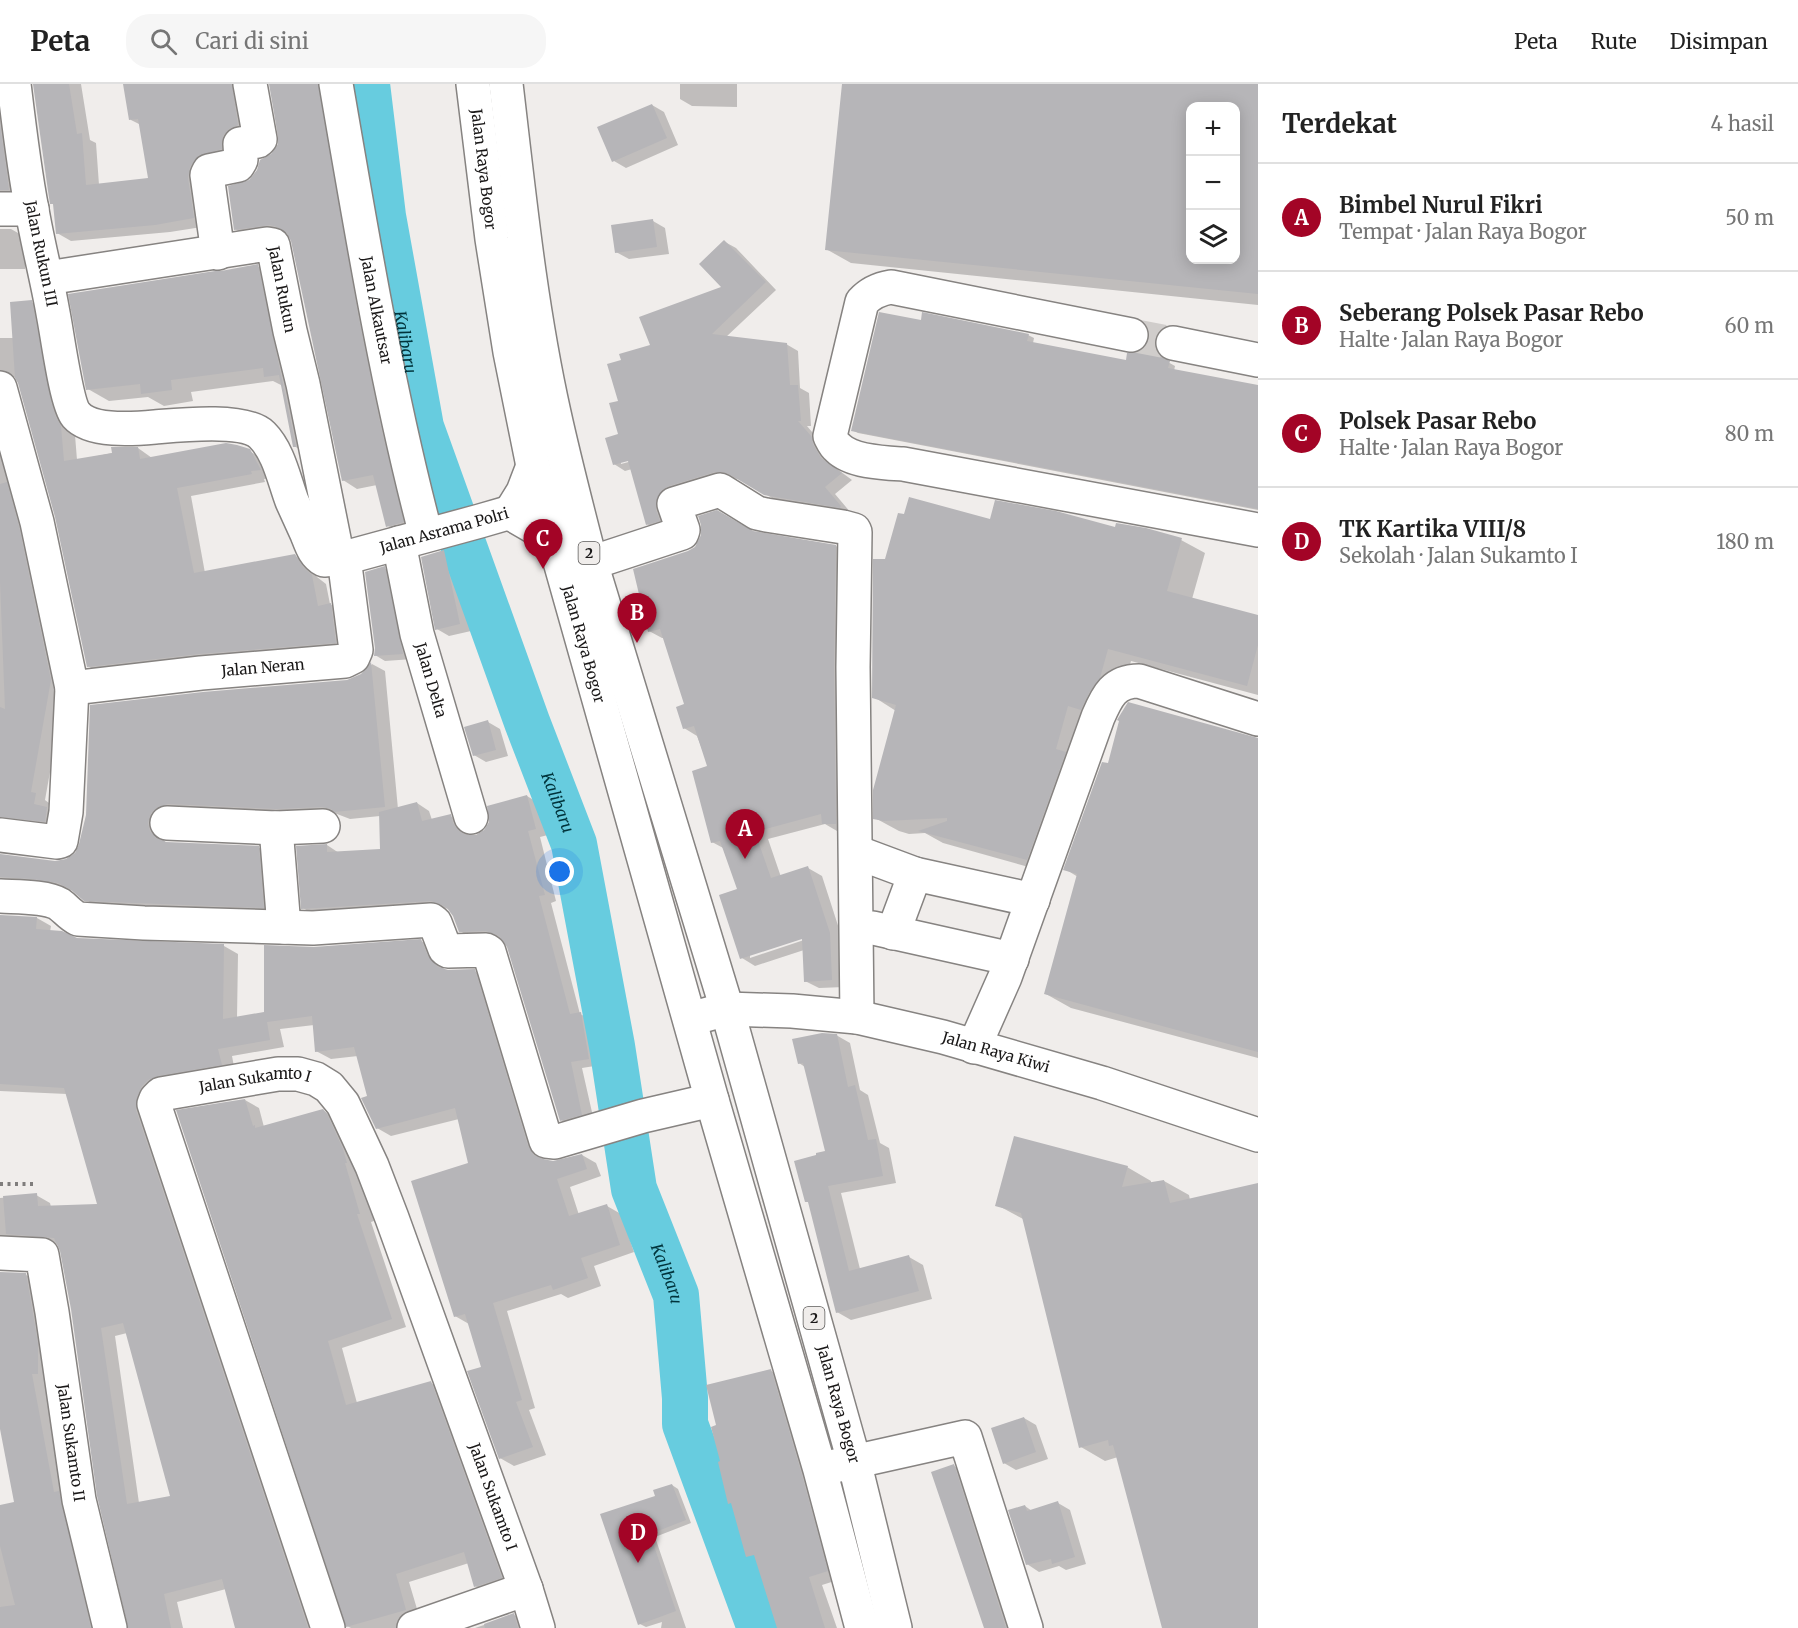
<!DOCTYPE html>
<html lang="id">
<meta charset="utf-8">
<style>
body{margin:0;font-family:Merriweather,serif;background:#f6f6f6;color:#222}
.controls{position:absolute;right:18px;top:18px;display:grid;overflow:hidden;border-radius:12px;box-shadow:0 3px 15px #0003}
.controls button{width:54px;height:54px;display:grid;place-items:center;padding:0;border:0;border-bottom:2px solid #e0e0e0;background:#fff;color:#222;font:30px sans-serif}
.you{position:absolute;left:560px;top:788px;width:21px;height:21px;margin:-15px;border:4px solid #fff;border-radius:50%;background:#1a73e8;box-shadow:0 0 0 9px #1a73e833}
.badge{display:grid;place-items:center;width:39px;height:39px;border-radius:50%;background:#a30426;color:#fff;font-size:20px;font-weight:700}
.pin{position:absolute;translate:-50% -50px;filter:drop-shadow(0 2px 3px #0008)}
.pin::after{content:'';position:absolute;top:32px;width:21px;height:18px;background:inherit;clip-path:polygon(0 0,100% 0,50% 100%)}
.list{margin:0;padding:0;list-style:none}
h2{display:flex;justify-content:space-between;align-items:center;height:78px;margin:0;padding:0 24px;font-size:26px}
h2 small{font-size:20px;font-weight:400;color:#767676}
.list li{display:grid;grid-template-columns:39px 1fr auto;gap:18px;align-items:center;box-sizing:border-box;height:108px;padding:0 24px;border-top:2px solid #e0e0e0}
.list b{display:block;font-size:22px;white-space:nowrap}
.list p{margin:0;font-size:20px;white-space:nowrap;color:#767676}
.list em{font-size:20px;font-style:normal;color:#767676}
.icon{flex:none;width:33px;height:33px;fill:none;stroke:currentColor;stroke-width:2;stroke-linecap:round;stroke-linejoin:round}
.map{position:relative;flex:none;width:1258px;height:1544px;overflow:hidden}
header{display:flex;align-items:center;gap:36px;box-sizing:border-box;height:84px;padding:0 30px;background:#fff;border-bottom:2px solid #e0e0e0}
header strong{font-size:28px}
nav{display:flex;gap:33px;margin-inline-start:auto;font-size:21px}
.search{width:420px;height:54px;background:#f6f6f6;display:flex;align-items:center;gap:15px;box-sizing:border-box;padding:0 21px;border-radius:24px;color:#767676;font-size:22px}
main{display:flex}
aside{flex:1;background:#fff}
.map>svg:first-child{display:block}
.shadow{fill:#0003;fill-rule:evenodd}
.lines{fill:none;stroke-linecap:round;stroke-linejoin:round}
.river{stroke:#67ccdf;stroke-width:46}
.building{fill:#b6b5b8;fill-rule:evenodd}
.minor-tunnel{stroke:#d0cdcb;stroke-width:33;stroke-dasharray:33 16;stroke-linecap:butt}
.minor-casing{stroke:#868381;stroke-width:36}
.highway-casing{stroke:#868381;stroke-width:36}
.path{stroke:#7f7d7c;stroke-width:4;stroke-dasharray:3 4.5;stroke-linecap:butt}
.minor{stroke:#fff;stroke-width:33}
.highway{stroke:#fff;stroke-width:33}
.labels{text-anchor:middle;stroke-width:4.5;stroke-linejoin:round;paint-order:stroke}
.shield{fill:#f0edeb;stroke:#5a5857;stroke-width:1.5}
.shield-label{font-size:14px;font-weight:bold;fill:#1a1818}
.street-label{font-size:15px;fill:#1a1818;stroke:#f0edeb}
.water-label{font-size:16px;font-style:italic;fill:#00333b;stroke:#f0edeb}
</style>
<header>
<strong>Peta</strong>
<div class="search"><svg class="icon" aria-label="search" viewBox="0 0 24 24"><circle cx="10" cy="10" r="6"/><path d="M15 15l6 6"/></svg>Cari di sini</div>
<nav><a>Peta</a><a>Rute</a><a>Disimpan</a></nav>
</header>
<main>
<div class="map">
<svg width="1258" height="1544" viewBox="0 0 1258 1544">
<rect width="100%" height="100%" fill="#f0edeb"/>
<!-- shadow -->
<path class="shadow" d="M0,0l23,113 -23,8z
M34,0h47l9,56 6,3 3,42 50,-6 -8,-54 -10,-5 -6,-36h122l-4,52 -35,90 -38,6 -99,9 -14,-8 -2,-28 -4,-2z
M271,0h62l84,446 -15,4 -14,-8 -11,-41 -20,4 -14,-9 -50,-239 -4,-8 -40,4 -14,-8 15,-48 29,-36z
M680,0h57v23l-45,-1 -12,-7z
M844,0h414v221l-407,-42 -25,-14zM1190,22h46v154h-46z
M652,21l12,7 14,33 -52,23 -12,-7z
M653,137l12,7 4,26 -40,5 -13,-7z
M0,145h11l14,8v32h-25z
M725,158l11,6 40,42 -50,47 60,7 12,7 2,37 9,5 2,33h-4l16,19 1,7 9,14 19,14 -17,14 16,19 -74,-12 -37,-22 -13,-1 -60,40 -9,13 -11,-7 -15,-55 -7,2 -11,-7 6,-29v-33l3,-41 29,-15 72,-58zM636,376l-15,4v-3z
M257,182l22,12 34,179 -19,-11 -11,-60 -10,-5 -82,11 2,9 -29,5 -16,-9 -39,4 -21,-12z
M31,218l14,8 24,116 6,9 2,25 61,-12 14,10 97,-7 15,8 10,18 -10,2 1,3 -74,14 14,77 90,-17 14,8 8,13 9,7 4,20 15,9 5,37 -248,25 -14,-9 -31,-149 -40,-140h-8l-9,7v-46h14z
M922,238l106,13 6,3 -1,5 94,19 20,-14 4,-10 -2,-12 14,3 4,3 -7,21 6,8 9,5 -1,5 84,16v123l-400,-77 -6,-3z
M0,334l65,270 -20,112 4,3 -1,6 13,8 -2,12 -59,2z
M991,437l125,7 65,12 24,13 -13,46 66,17v79l-127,-34 -8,30 -73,182 -107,-30 -18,-10 -16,1 -10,-3 -24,-13 21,-107 -22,-14 12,-137z
M753,449l83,13 13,8v277h-12l-12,-7 -57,15 13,38 27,-9 14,8 21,65 2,46 -26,1 -14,-7 -1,-31 -49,16 -13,-8 -4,-68 -13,-41 -13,-7 -3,-75 -12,-31 -13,-8 2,-23 -21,-67h-3l-13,-7zM809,851l1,3 -60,20v-4z
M443,468l13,7 15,72 -22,5 -12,-7z
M384,484l10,6 19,85 -28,2 -10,-6z
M372,580l13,7 13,138 19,-6 12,8 3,9 18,-4 13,7 6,14h7l51,-41 13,8 8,31 -8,2 16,64 -5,2 29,111 14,7 7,44 -19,3 12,53 -21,6 -12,-7 -53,-174 -5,-7 -31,-1 -12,-7 -6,-15 -5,-7 -5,-1 -129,7 -12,-7 24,-63 12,8 43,-3 -2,-34 -30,3 -13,-5 -46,2 -129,14 2,10 2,3 92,4 14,9 5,59 -178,-7 -14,-9 -10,-8 -18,-4 -57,5v-37l55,7 11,-1 281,-180 15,-6z
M1129,620l129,35v319l-187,-50 -25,-14 32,-117 -13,-8 44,-104z
M488,638l12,7 8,27 -22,6 -12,-7z
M0,832l37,2 14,8 -1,6 26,7 148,7 14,8 -1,64 28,-5 49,-65 107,-7 14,8 7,18 4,4h28l14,8 54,177 3,5 15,1 22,-7 14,8 5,13 -31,11 9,28 28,-9 14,8 13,38 -40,14 7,20 -33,12 -7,-4 -54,17 28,97 -6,2 17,45 -32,11 -14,-8 -17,-90 -14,-44 -14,-8 15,-152 -11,-45 -68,17 -14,-8 -19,-72 -27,3 -15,-8 -2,-26 -34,4 4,18 -52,9 3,16 -73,16 158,540h-84l-10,-39 -49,13 6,26h-53l-68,-377 -4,-7 -42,-2 -16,7v-51l36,-3 14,8 1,4 48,-1 -32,-112 -67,-3zM127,1249l45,164 -33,6 -24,-167z
M836,951l14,8 10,47 8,5 12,48 9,5 7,35 -55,10 19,76 49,-12 14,8 9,34 -81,21 -14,-8 -27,-109 -4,-2 21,-49 -22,-85 -6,-4z
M245,1016l14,8 5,19 58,-17 15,9 22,52 15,50 -3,1 35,105 -64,21 15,55 74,-20 14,8 70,194 -26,9 -14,-8 -6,-23 -60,19 11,37 -9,9h-60l-4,-2z
M1127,1083l24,14v3l13,-3 25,14 1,5 68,-16v444h-95l-45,-171 -13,4 -24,-14 -56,-227 -28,-15z
M0,1189l26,2 14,8 12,98h-7l22,117 35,130h-102v-121l16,-4 -16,-82z
M771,1287l14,8 56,200 -19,6 15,43h-58l-22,-67 -9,-5 -15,-51 -3,-2 -13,-76z
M1024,1334l12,7 12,34 -32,11 -12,-7z
M954,1382l17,10 49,152h-34z
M672,1401l6,4 13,34 -36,14 31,91h-25l1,-6 -16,5 -6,-3 -38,-109 55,-18z
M1058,1419l12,7 16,54 -20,6 -7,-4 -20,6 -12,-8 -2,-58 7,5z
M514,1531l14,8 1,5h-54z"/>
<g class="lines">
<!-- river -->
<path class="river" id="s1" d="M367,0l16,132 38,211 106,295 47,122 38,202 22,143 42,106 9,103v26l75,204"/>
</g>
<!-- building -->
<path class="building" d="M33,0h36l8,50 5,-1 4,52 62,-7 -10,-59 -9,1 -6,-36h109l6,41 -9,4 -6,7 -1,13 -24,7 -8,11 -2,11 6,40 -39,7 -99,9 -3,-30h-3l-2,-13z
M269,0h49l40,230 23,113 23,95 -18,5 -13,-52 -31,6 -51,-240 -5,-9 -9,-5 -7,-2 -36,5 -6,-44 21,-6 8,-10 3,-10 11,-6 7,-10v-8z
M842,0h416v210l-433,-44zM1191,22h45v154h-45z
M652,20l15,34 -55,24 -15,-35z
M0,40l6,42 3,24h-9z
M653,135l4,28 -42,6 -4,-28z
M724,156l42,42 -54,52 75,9 3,42h8l3,36h-3l14,16 1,7 8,14 21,15 -17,14 16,19 -1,2 -76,-13 -35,-21 -6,-2h-8l-46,14 -8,5 -5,10v9l4,11 -14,4 -18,-64 -15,4 -8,-27 13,-4 -9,-31 9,-2 -11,-37 14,-4 -2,-6 31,-9 -11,-28 82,-30 -22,-23z
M258,180l38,183h-3l-14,-72 -15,2 -1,-9 -92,12 1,10 -31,4 -1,-10 -54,6 -18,-96 147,-23h6z
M32,216l19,101 5,16 5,9 3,35 48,-8 -1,-6h27l2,12 86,-16 11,2 13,4 11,21 -10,1 1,3 -75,14 17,85 101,-19 8,13 9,8 6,31 13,-3 5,40 -137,11 -112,13 -32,-150 -37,-134 -3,-5 -5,-76z
M879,228l42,8 1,-8 107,22 -2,7 99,19 1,-7 11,-1 7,-5 4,-9v-8l-3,-6 17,4 -4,3 -4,8v9l5,9 10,4 -2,7 90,17v124l-407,-78z
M7,398l12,44 32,154 -20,112 5,1 -2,11 13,3 -2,15 -45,-5v-110l5,2 -5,-127v-98z
M909,413l81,22 5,-19 61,11 59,16 1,-4 30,5 36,10 -15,53 91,24v30l-11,41 -139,-37 -8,29 -11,15 -8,17 -13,-4 -12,43 10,3 -39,108 -109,-29 29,-10v-3l-63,3 -11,-2v-29l23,-85 -24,-7 1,-139h12l13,-46 6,1z
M717,426l36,21 83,14 -2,122 2,157h-14l-1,-10 -66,18 16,46 37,-12 22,67 2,47 -28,2 -2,-43 -62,20 -21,-64 18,-6 -17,-48 -9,2 -19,-72 15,-5 -13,-40 -11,3 -7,-22 8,-3 -24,-75 -12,3 -15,-63 55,-18 7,-4 6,-12v-10l-3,-9z
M444,466l16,74 -25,6 -14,-73z
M385,482l18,88 -29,2 1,-8 -10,-76z
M371,578l14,145 -51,5 -3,-3 -9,-2 -46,2 -108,-5 -10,3 -7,6 -3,10 2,8 6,7 10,4 93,4 5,62 -180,-7 -14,-12 -12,-6 -26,-4 -32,-2v-23l55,7 11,-2 9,-6 4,-9 7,-29 4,-110 113,-13 144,-12 14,-6z
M1128,618l130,36v314l-214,-58 33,-120 -14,-4 39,-108 6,1 11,-42 -2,-1z
M488,636l8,30 -23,6 -9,-29z
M527,711l9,34 -8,2 17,64 -6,1 31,118 11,-2 8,47 -18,3 11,53 -22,6 -53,-174 -8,-11 -13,-5 -27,1 -6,-16 -6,-8 -5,-3 -11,-4 -130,8 -5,-63 31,-2v8l53,-3 -1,-37 38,-10 5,19 29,-7 2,9 6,8 7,4h10l8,-5 5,-8 -2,-16z
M0,831l37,2 -1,12 26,2 15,7 147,6 -1,75 41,-7v-67l50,2 107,-8 7,17 10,11 10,3 27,-1 53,177 6,9 9,4 10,2 29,-7 5,15 -30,10 12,37 38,-12 13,41 -39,13 7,20 -35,12 -2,-5 -58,18 29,97 -6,2 17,45 -34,12 -32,-88 14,-4 -16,-53 -11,3 -43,-136 57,-18 -13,-55 -79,21 -15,-31 6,-2 -13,-49 -39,5 -3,-36 -45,6 3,18 -52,9 4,16 -64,11 -10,4 -6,6 -5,11 -1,13 172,518h-73l-13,-49 -58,15 7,34h-43l-31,-132 -26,-187 -11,-58 -6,-13 -48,-4 -3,-38 34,-3 1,13 59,-2 -33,-116 -64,-4zM123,1239l47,173 -43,8 -26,-176z
M822,949l15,1 11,53 7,-2 13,55 8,-1 7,37 -55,10 21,85 60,-16 10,36 -83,22 -28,-111h-3l-11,-41 22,-6v-2l9,-2 -22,-88 -5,1 -6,-25z
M245,1015l8,27 2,-1v3l68,-19 4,5 16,35 4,14h-2l15,51h-3l35,105 -64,22 18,64 85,-24 71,197 -28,9 -10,-35 -68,22 10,36 -60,17 -170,-517z
M1014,1052l114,30 -6,21 42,-7 6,23 88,-20v445h-96l-49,-183 -4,1 -1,-6 -29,8 -58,-235 -26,-7z
M0,1188l26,1 12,70v31h-6l22,118 5,-1 32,137h-91v-21l15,-2 -15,-59v-41l14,-3 -14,-73z
M771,1285l31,106 26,96 -19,6 16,51h-48l-23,-73 -8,2 -15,-54 -3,1 -10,-42 2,-1 -9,-34 5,-2 -10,-40z
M1024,1333l12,35 -33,12 -12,-36z
M954,1380l52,164h-22l-53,-156z
M672,1400l14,36 -36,14 26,77 -38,14 -38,-111 55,-18 -2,-6z
M1058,1417l17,56 -23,7 -1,-5 -25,6 -18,-55 17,-5 2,6z
M514,1529l4,15h-33l-1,-4z"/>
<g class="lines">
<!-- minor-tunnel -->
<path class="minor-tunnel" d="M1131,251l42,8"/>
<defs>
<g id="minor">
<path id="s2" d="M14,0c5,42 10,85 18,126 6,35 15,68 21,103 4,19 13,90 23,102 15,17 57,14 79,12 24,-2 89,-9 107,8 17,17 22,45 30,66 5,11 10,22 15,33 4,10 7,21 17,26l20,-2 136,-37 59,-17"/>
<path id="s3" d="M336,0c26,151 51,303 90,451"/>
<path d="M0,125h32"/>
<path d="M218,169l-11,-78 2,-4 29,-6 3,-5 -1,-16 18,-3 2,-2 -10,-55"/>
<path id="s4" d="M47,194l220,-34 6,1 17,86 13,53 35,175"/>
<path d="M1131,251l-240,-48c-12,2 -21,6 -29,15l-32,134c2,4 4,9 8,12 14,14 46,15 65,16l355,66"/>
<path d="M1173,259l85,17"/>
<path d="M0,304l37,134 35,166 -6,124 -5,29 -4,1 -57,-7"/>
<path id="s5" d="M399,459l18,91 54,183"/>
<path d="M591,479l91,-30 1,-3 -9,-26 46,-14 37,23 9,2 77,12 11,3 1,2 -2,135 4,350"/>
<path id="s6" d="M72,604l129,-15 144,-12 8,-4 3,-7 -12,-92"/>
<path d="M167,739l109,5 47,-2"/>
<path d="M276,744l8,99"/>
<path d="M856,768l59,22"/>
<path d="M0,812c16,1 46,0 59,8 7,5 11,11 19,15l66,4 169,5 118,-8 4,3 10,26 3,2 38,-1 3,2 57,189 9,1 88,-26 69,-16"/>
<path d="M873,844l139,31"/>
<path d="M893,849l22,-59 118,26"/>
<path id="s7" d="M690,935l37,-10 65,2 65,6 86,20 159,46 156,52"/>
<path d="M974,963l31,-70 93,-260c9,-21 16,-36 41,-36l119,38"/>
<path id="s8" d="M0,1169l42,2 10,57 27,188 31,128"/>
<path d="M826,1384l139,-31 61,191"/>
<path id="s9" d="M328,1544l-174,-524 2,-5 5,-5 117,-20h20l18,5 13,8 14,17 29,62 20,52 134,371 12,39"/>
<path d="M414,1544l112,-39"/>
</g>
<g id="highway">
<path id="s10" d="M473,0l19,155 18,113 23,114 179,634 108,370 42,158"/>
<path id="s11" d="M506,0c13,110 24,221 48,329 11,50 24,100 37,150l136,446 127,452 41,167"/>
<path d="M533,382l-10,26 -13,21 24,14 20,15"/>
</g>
</defs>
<!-- minor casing -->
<use href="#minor" class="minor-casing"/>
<!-- highway casing -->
<use href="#highway" class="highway-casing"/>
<!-- path -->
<path class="path" d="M0,1100h35"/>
<!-- minor -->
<use href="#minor" class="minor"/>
<!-- highway -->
<use href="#highway" class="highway"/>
</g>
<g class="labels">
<!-- shield labels -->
<g class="shield">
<rect x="578.5" y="458" width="21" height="22" rx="4.5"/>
<rect x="803.5" y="1223" width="21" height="22" rx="4.5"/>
</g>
<g class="shield-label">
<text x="589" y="474">2</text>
<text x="814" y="1239">2</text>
</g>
<!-- street labels -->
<g class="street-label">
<text dy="5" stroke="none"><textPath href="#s10" startOffset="86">Jalan Raya Bogor</textPath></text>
<text dy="5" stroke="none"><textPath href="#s2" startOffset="172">Jalan Rukun III</textPath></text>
<text dy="5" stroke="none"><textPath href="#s4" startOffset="274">Jalan Rukun</textPath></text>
<text dy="5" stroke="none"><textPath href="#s3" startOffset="230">Jalan Alkautsar</textPath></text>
<text dy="5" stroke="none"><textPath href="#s2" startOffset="794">Jalan Asrama Polri</textPath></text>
<text dy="5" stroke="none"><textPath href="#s10" startOffset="572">Jalan Raya Bogor</textPath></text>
<text dy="5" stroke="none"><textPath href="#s6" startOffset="192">Jalan Neran</textPath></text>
<text dy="5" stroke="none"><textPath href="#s5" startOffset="141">Jalan Delta</textPath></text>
<text dy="5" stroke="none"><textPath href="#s7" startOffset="312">Jalan Raya Kiwi</textPath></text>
<text dy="5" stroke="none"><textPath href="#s9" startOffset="660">Jalan Sukamto I</textPath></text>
<text dy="5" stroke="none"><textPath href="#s11" startOffset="1364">Jalan Raya Bogor</textPath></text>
<text dy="5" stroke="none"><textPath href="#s8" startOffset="232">Jalan Sukamto II</textPath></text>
<text dy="5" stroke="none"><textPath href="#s9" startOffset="1180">Jalan Sukamto I</textPath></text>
</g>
<!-- water labels -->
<g class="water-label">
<text dy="6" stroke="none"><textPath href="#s1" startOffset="261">Kalibaru</textPath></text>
<text dy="6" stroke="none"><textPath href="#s1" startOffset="747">Kalibaru</textPath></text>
<text dy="6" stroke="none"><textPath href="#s1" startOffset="1233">Kalibaru</textPath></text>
</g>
</g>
</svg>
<div class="controls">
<button>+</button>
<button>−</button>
<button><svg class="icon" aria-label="layers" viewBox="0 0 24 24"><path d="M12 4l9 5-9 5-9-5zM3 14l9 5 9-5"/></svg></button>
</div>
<div class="you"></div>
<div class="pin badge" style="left:745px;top:775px">A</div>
<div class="pin badge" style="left:637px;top:559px">B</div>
<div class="pin badge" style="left:543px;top:485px">C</div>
<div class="pin badge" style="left:638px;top:1479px">D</div>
</div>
<aside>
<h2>Terdekat<small>4 hasil</small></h2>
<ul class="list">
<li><span class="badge">A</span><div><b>Bimbel Nurul Fikri</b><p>Tempat · Jalan Raya Bogor</p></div><em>50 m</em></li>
<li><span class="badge">B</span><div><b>Seberang Polsek Pasar Rebo</b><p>Halte · Jalan Raya Bogor</p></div><em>60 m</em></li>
<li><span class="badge">C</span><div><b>Polsek Pasar Rebo</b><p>Halte · Jalan Raya Bogor</p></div><em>80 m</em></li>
<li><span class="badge">D</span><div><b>TK Kartika VIII/8</b><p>Sekolah · Jalan Sukamto I</p></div><em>180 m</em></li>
</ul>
</aside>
</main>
